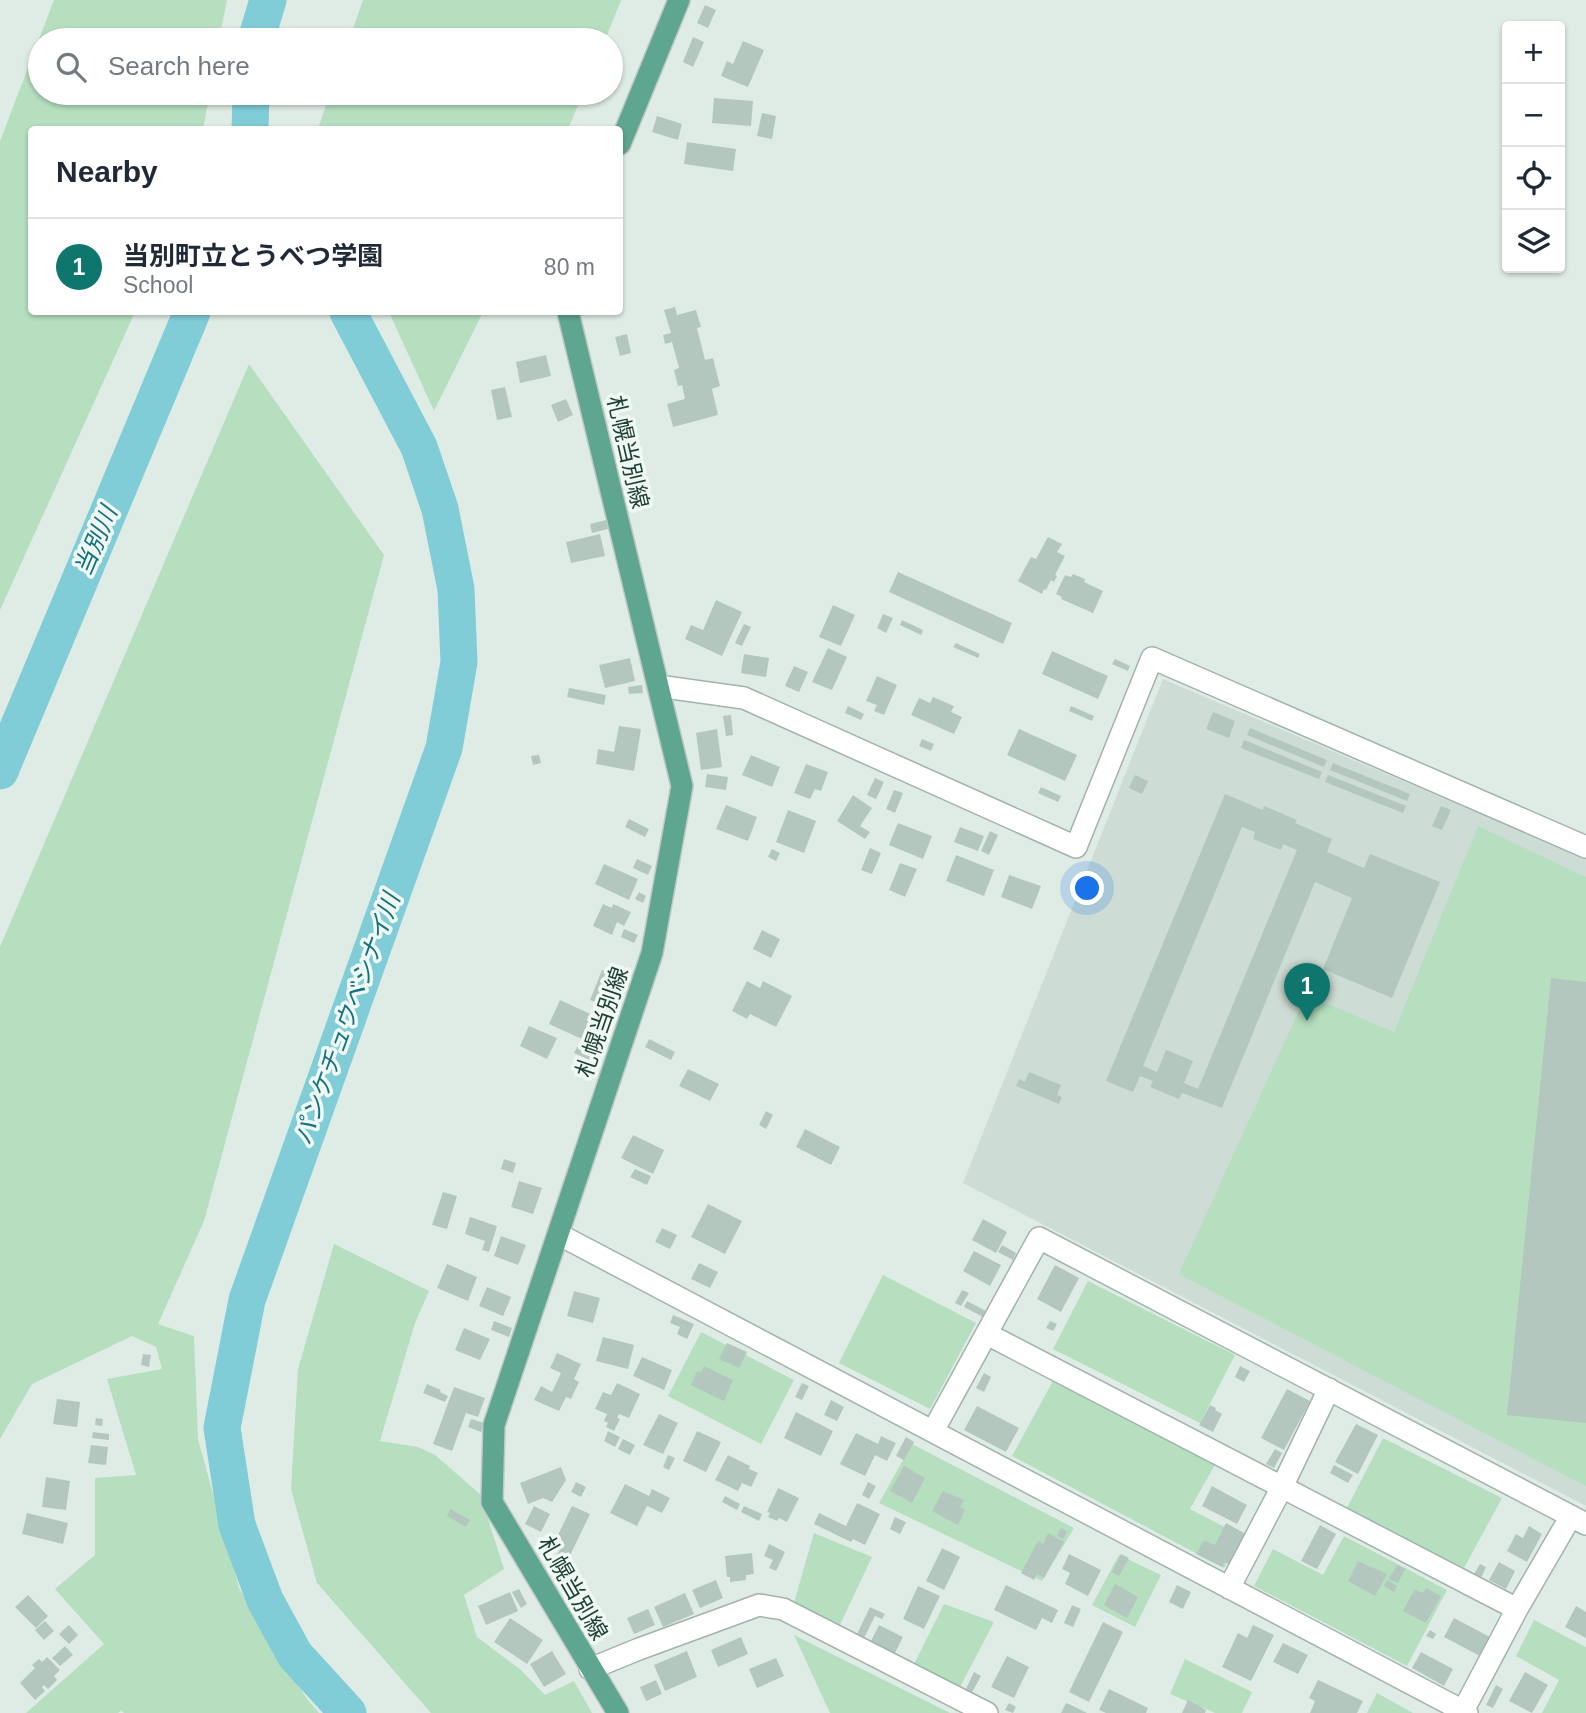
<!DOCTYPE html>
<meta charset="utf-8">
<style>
body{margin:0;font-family:Arial,"Noto Sans JP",sans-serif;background:#f2f2f3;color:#1f2937}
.controls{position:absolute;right:21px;top:21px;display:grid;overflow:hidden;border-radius:7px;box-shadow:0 2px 5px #0004}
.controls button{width:63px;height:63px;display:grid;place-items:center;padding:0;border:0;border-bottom:2px solid #e0e1e3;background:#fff;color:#1f2937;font:35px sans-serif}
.you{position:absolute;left:1088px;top:889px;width:24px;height:24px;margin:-18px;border:5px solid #fff;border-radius:50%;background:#1a73e8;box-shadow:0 0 0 10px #1a73e833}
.badge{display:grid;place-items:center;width:46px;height:46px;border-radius:50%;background:#0f766e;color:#fff;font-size:23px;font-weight:700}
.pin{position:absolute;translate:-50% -58px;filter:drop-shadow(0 2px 4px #0008)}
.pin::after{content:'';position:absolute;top:37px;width:24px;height:21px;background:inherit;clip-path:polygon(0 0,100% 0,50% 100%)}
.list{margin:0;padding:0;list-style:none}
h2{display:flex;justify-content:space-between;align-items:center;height:91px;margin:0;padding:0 28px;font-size:30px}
h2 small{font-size:23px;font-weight:400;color:#747a83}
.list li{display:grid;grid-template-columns:46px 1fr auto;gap:21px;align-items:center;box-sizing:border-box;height:98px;padding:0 28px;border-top:2px solid #e0e1e3}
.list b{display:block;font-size:26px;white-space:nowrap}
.list p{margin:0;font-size:23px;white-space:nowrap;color:#747a83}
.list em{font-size:23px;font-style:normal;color:#747a83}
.icon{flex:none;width:38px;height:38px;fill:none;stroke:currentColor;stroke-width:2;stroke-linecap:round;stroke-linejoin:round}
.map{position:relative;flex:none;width:1586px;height:1713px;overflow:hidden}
.search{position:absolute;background:#fff;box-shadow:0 2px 5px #0004;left:28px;top:28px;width:595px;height:77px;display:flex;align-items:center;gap:18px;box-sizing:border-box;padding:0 24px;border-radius:38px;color:#747a83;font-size:26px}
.panel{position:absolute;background:#fff;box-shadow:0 2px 5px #0004;left:28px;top:126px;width:595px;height:189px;border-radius:7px}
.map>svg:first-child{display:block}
.built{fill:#cddcd4}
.green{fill:#b5dfbf}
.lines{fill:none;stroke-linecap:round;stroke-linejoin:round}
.river{stroke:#80cdd7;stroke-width:37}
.building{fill:#b4c7be;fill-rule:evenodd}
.minor-casing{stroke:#a1b4ac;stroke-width:24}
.primary-casing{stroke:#c0c9c6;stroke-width:24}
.minor{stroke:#fff;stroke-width:21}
.primary{stroke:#5fa690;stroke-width:21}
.labels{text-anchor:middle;stroke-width:7;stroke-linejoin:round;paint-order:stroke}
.street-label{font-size:23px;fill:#1e3d33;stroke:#eff8f3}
.water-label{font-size:24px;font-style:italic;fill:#13717f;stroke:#eff8f3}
</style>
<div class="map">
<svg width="1586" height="1713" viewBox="0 0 1586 1713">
<rect width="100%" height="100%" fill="#dfece5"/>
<!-- built -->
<path class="built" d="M1163,679l423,180v647l-623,-323z"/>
<!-- green -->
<path class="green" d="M54,0h173l-8,40h-179v53h170l-7,36 -171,1v182h103l-135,298v-469z
M363,0h258l-16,40h-256z
M330,93h253l-15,36h-250z
M389,312h94l-49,99z
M249,364l135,191 -180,666 -46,103 36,12 4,103 41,149 68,111 12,14h-195l-3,-3 -3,3h-92l78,-69 -49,-55 40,-34v-77l41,-3 -29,-96 55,-10 -6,-22 -24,-11 -100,48 -32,55v-492z
M1478,826l108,51v609l-407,-212 127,-279 88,37z
M334,1244l95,47 -14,32 -35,118 38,6 17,8 45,39 24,75 -40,26 13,42 44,33 24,25 29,-14 18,32h-161l-114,-130 -26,-94 7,-120z
M883,1275l93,48 -46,86 -91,-46z
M1088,1281l147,74 -35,68 -147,-74z
M701,1332l93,48 -33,64 -93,-48z
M1054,1379l162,84 -26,46 52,27 -18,32 -212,-112z
M1383,1438l119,60 -38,70 -117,-60z
M912,1444l162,84 -32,53 -163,-78z
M814,1533l58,24 -34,72 -45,-23z
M1344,1536l103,54 -40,76 -153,-80 19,-37 50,26z
M1119,1555l42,20 -26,52 -43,-22z
M944,1604l50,18 -35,67 -46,-23z
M1534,1620l52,27v66h-44l17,-33 -43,-24z
M794,1635l156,78h-120z
M1185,1659l67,33 -10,21h-27l-45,-19z
M1377,1693l36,20h-46z"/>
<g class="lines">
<!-- river -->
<path class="river" d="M256,40l12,-40
M250,130l1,-37
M0,771l192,-459
M348,1713l-53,-58 -30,-55 -28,-75 -15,-97 25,-128 197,-552 15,-86 -3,-73 -16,-80 -21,-62 -71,-135"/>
</g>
<!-- building -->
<path class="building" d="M705,5l11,5 -8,18 -11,-5z
M693,37l11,5 -11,25 -10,-5z
M743,41l21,9 -16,37 -27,-11 6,-15 6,3z
M714,98l39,3 -2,25 -39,-3z
M762,113l14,3 -4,23 -15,-3z
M657,116l25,8 -4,16 -26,-8z
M687,142l49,7 -3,22 -49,-7z
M675,307l2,8 19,-5 5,17 -4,1 8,32 8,-2 7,28 -8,3 6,26 -45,12 -6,-23 18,-5 -3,-14 -4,1 -4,-16 5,-2 -7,-26 -7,2 -2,-9 8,-2 -7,-23z
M627,334l4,19 -11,3 -5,-19z
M546,355l5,21 -31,7 -4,-21z
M505,387l7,30 -15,3 -6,-30z
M566,399l7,16 -15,7 -7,-17z
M606,520l2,9 -16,4 -2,-9z
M600,534l5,22 -34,7 -5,-21z
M1048,537l14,7 -5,8 8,4 -10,19 2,1 -3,6 -3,-2 -5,10 -2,-1 -2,5 -24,-13 13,-24 5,2z
M898,572l114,51 -9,21 -114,-52z
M1073,574l12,5 -1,3 19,9 -10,22 -32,-14 1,-2 -6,-3 9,-19 6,2z
M716,600l26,12 -20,44 -37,-17 6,-14 12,5z
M833,605l22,10 -14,31 -22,-9z
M883,614l10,4 -7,15 -9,-5z
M902,620l21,10 -2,5 -21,-10z
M744,624l7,3 -9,19 -7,-3z
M956,643l24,11 -2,4 -25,-11z
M828,648l19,9 -15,33 -20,-8z
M1052,651l56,25 -10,23 -56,-25z
M744,654l25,4 -3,19 -25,-4z
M630,658l5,23 -30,7 -6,-23z
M1115,659l15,7 -2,5 -16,-7z
M794,666l14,6 -9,20 -14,-6z
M877,676l20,9 -13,30 -10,-4 3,-6 -11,-4z
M642,685l1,8 -14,1 -1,-7z
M569,688l37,7 -2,10 -37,-8z
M933,697l21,9 -3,6 11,5 -8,17 -43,-19 8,-17 11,5z
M848,706l16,8 -3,6 -16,-7z
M1071,706l23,10 -2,5 -23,-10z
M1213,712l22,9 -6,17 -23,-9z
M731,715l2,20 -7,1 -3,-20z
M619,726l22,3 -7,42 -38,-7 2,-15 16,3z
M1250,728l77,32 -3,7 -77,-32z
M717,729l5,38 -21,3 -5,-37z
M1019,729l58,26 -12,26 -58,-26z
M922,739l12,5 -3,7 -12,-5z
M1244,740l78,32 -3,7 -78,-31z
M539,755l2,8 -8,2 -2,-9z
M751,755l29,12 -8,20 -30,-12z
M1333,763l77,31 -3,7 -77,-31z
M806,764l22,8 -7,19 -6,-2 -5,10 -16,-6z
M707,774l21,3 -2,13 -21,-3z
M1135,775l13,6 -6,13 -13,-6z
M1328,775l78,31 -3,7 -78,-31z
M875,778l9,4 -8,17 -9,-4z
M1041,787l20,9 -3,6 -20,-9z
M894,790l9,3 -8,20 -9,-4z
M1225,794l38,16 1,-4 33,14 -2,3 37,16 -5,13 37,16 6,-14 70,28 -48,116 -69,-29 29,-71 -37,-16 -93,226 -40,-15 -3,6 -29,-12 3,-6 -13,-5 -7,16 -27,-11zM1242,827l13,5 -2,7 28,11 2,-6 14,6 -99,239 -14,-6 9,-22 -27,-11 -9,22 -14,-6z
M853,795l19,13 -12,18 10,6 -5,7 -28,-18z
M726,805l31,12 -9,24 -32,-12z
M1441,806l10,4 -9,20 -10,-4z
M788,810l28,11 -12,32 -28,-11z
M629,819l20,10 -4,8 -20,-10z
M898,823l34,13 -9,23 -34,-14z
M960,827l24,9 -6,15 -24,-9z
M990,831l8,4 -9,20 -8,-4z
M870,848l11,5 -9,21 -11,-4z
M772,849l8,4 -4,8 -8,-4z
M956,855l38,15 -10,26 -38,-15z
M637,859l15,7 -4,9 -15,-7z
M900,863l17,6 -12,28 -16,-7z
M604,864l34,15 -9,21 -34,-16z
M1009,875l32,11 -9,23 -31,-12z
M639,892l7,4 -3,7 -8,-4z
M603,904l9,4 1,-4 18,8 -7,14 -7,-4 -5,13 -19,-9z
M624,929l14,6 -4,8 -13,-6z
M762,930l18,9 -9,19 -18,-9z
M602,970l17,6 -12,31 -17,-7z
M1551,978l35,4v441l-79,-8z
M747,981l13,7 3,-7 29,15 -16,31 -26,-13 -3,5 -15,-8z
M560,1000l39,18 -10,20 9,4 -1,4 -48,-22z
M529,1026l28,12 -10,21 -27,-13z
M649,1039l26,13 -4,8 -26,-13z
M578,1046l17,8 -3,7 -18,-8z
M688,1069l31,15 -9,17 -31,-15z
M1029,1072l32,13 -4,10 5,2 -3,7 -43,-18 3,-7 6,3z
M766,1111l7,4 -7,14 -7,-4z
M805,1129l35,18 -9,18 -35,-18z
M633,1135l31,15 -11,24 -32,-16z
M504,1159l12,4 -3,10 -12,-4z
M635,1169l16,7 -4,9 -17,-8z
M519,1181l23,7 -9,26 -22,-7z
M443,1192l14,4 -10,33 -15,-4z
M708,1204l34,17 -17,33 -34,-17z
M470,1217l27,9 -8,26 -7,-2 3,-9 -20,-7z
M983,1219l24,13 -11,21 -24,-13z
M662,1228l15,7 -7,14 -15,-7z
M501,1236l25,9 -8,20 -24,-9z
M1002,1245l14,8 -3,7 -15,-8z
M974,1251l27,14 -11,21 -27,-15z
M699,1263l19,9 -8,16 -19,-9z
M447,1264l30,13 -9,24 -31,-13z
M1055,1265l24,13 -18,34 -24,-13z
M487,1287l24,10 -8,19 -24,-10z
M962,1290l7,3 -8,13 -6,-3z
M574,1291l26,7 -7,25 -26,-7z
M967,1301l19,10 -3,6 -19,-10z
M673,1315l21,9 -7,15 -10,-5 3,-7 -10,-4z
M494,1321l18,7 -3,9 -18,-7z
M1050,1321l7,3 -4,7 -7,-3z
M464,1328l26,11 -10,21 -25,-10z
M603,1337l31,8 -6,24 -32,-8z
M727,1343l20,9 -8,16 -20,-9z
M557,1353l24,11 -7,15 5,3 -8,17 -5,-2 -7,14 -25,-11 7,-14 11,6 9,-19 -11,-5z
M143,1354l8,1 -2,12 -8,-2z
M642,1357l30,13 -8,20 -31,-14z
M704,1366l29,14 -9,21 -33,-16 6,-14 4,1z
M1240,1366l10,5 -6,11 -9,-5z
M984,1373l7,4 -7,15 -8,-4z
M617,1383l23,11 -11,24 -10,-4 -2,4 3,1 -6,12 -8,-4 2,-4 -4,-2 3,-7 -12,-5 8,-17 8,3z
M802,1383l7,3 -7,14 -7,-3z
M427,1384l14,6 -1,2 8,4 -3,6 -22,-9z
M454,1387l31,11 -7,19 -12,-4 -14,38 -19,-7z
M1287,1389l23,12 -26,49 -23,-12z
M57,1399l23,3 -3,25 -24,-3z
M831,1400l13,7 -7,14 -13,-6z
M1210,1405l6,3 -1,2 7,4 -9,18 -14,-7z
M977,1406l42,22 -13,24 -42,-22z
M796,1412l37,19 -12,25 -37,-18z
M659,1414l19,9 -15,31 -20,-9z
M96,1418l7,1 -1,7 -7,-1z
M471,1419l13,4 -3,9 -13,-5z
M1356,1424l22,11 -20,39 -23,-12z
M608,1431l12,6 -5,10 -11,-6z
M697,1431l24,11 -15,30 -23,-11z
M93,1432l16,2v6l-17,-2z
M856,1433l22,11 3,-8 15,7 -9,18 -12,-6 -10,21 -25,-12z
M906,1437l8,5 -10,18 -8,-4z
M623,1439l12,6 -5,10 -12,-6z
M91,1445l17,2 -2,18 -18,-2z
M1275,1449l7,4 -8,15 -8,-4z
M668,1455l7,3 -6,12 -6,-3z
M728,1455l22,11 -1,3 9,4 -7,14 -9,-4 -4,8 -23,-11z
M1334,1465l19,10 -5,8 -18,-10z
M904,1466l21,12 -13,25 -22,-12z
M561,1467l5,13 -14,22 -9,-4 -15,6 -8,-21z
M46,1477l24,4 -4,29 -24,-3z
M576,1482l10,5 -5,10 -10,-5z
M868,1482l8,4 -7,13 -7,-4z
M625,1484l24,12 3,-7 18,9 -8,15 -15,-7 -10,20 -27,-13z
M1212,1486l35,19 -10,19 -35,-18z
M778,1488l21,10 -12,24 -8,-4 -2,3 -9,-4 2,-4 -3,-1z
M943,1491l21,9 -4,7 5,3 -7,15 -26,-14z
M725,1496l15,8 -3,6 -15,-8z
M857,1503l23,11 -15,31 -12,-6 -2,3 -37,-18 5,-11 27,13z
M534,1506l16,8 -9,18 -16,-8z
M572,1506l18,8 -28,58 -11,-5 12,-24 -7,-4z
M744,1506l18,8 -3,7 -18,-9z
M450,1509l20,11 -4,7 -19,-11z
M27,1513l41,10 -5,21 -41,-10z
M895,1517l11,5 -6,12 -10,-5z
M1226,1523l20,11 -17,31 -4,-3 -3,5 -26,-13 8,-14 11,5z
M1320,1525l16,9 -19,35 -16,-8z
M1529,1526l13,8 -15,28 -20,-11 9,-17 7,4z
M1061,1528l6,3 -4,8 -6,-3z
M1048,1533l16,9 -20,36 -7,-4 -3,6 -13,-7 17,-32 5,3z
M769,1544l16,8 -9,19 -7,-3 4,-8 -9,-4z
M942,1548l18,9 -16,33 -18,-9z
M752,1553l2,21 -8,1v5l-16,2v-5h-3l-2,-21z
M1069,1554l32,16 -13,26 -23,-12 5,-11 -8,-4z
M1121,1554l8,4 -10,18 -7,-4z
M1358,1561l29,13 -12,22 -27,-15z
M1499,1562l16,9 -9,18 -17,-9z
M1480,1564l6,3 -5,11 -7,-4z
M1397,1565l8,4 -7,14 -9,-4z
M716,1580l7,18 -23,10 -8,-18z
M1387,1580l10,6 -3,6 -10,-6z
M1115,1584l23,13 -11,21 -23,-13z
M1006,1585l52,25 -6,13 -10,-5 -6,12 -42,-20z
M1177,1585l14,7 -8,17 -14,-7z
M918,1586l22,10 -16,33 -21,-10z
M1426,1588l15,8 -15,27 -23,-12 12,-22 8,4z
M519,1589l8,15 -6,4 -9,-16z
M510,1592l8,19 -32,14 -8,-19z
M685,1593l9,21 -31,13 -9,-20z
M28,1595l20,21 -12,12 -21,-21z
M1072,1605l9,4 -8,18 -9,-4z
M1576,1606l10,6v26l-21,-11z
M870,1607l15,7 -3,5 -7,-3 -11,22 -7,-4z
M648,1609l7,16 -21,9 -7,-16z
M510,1618l33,22 -16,24 -33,-22z
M1454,1618l36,19 -10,19 -36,-19z
M45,1621l9,10 -10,9 -9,-10z
M1103,1622l20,10 -34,70 -20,-10z
M69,1625l9,10 -9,9 -10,-10z
M879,1625l24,12 -10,20 -24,-12z
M1253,1625l21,10 -23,46 -29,-14 16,-34 9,5z
M1430,1630l6,4 -3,5 -7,-3z
M741,1637l7,17 -30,13 -7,-17z
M1283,1643l25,12 -10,19 -25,-12z
M65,1646l8,9 -13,11 -8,-8z
M552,1651l14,23 -22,13 -14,-23z
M687,1651l10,26 -32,14 -11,-26z
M1421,1652l32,17 -9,17 -32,-18z
M1007,1656l22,11 -15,31 -23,-11z
M47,1657l13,13 -6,6 3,4 -9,9 -4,-4 -2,2 3,4 -10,9 -15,-17 15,-15 -3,-3 7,-6 3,3z
M776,1658l8,18 -27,12 -8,-19z
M974,1672l7,4 -11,20 -6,-3z
M1525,1672l23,13 -16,28 -23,-12z
M656,1680l6,14 -16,7 -6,-14z
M1318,1680l45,21 -6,12h-47l5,-12 -6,-3z
M1496,1685l7,4 -10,19 -7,-3z
M1109,1689l39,19 -2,5h-40l-7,-3z
M1188,1700l18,10 -1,3h-23z
M1009,1703l7,4 -3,6 -8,-3z
M1066,1703l5,2 16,8h-26z"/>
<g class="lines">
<defs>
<path id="minor" d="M658,686l86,12 332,149 76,-189 434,189
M558,1234l909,479
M987,1334l530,275
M933,1431l106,-193 547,286
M1229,1588l53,-101 47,-98
M590,1669l49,-20 120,-44 24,4 204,104
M1463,1711l54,-102 54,-93"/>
<path id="primary" d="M620,144l59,-144
M568,312l114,474 -30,167 -158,472 -2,77 126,211"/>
</defs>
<!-- minor casing -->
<use href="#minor" class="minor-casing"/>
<!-- primary casing -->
<use href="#primary" class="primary-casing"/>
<!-- minor -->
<use href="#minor" class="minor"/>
<!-- primary -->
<use href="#primary" class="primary"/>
</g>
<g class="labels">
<!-- street labels -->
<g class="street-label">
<text transform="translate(628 452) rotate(77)" y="8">札幌当別線</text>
<text transform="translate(602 1022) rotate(-71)" y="8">札幌当別線</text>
<text transform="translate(573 1588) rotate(60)" y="8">札幌当別線</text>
</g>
<!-- water labels -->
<g class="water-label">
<text transform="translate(96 541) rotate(-67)" y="8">当別川</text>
<text transform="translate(347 1019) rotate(-70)" y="8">パンケチュウベシナイ川</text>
</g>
</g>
</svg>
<div class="controls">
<button>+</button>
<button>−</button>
<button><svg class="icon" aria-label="locate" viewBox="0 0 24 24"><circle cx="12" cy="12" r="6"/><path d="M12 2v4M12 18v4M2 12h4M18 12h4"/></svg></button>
<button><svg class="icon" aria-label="layers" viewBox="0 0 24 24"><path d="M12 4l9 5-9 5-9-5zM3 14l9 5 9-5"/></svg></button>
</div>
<div class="you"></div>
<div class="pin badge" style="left:1307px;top:1021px">1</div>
<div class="search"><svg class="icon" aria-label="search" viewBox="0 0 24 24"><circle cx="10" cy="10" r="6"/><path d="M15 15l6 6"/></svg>Search here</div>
<section class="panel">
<h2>Nearby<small></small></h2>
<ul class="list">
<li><span class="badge">1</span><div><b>当別町立とうべつ学園</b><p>School</p></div><em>80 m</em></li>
</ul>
</section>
</div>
